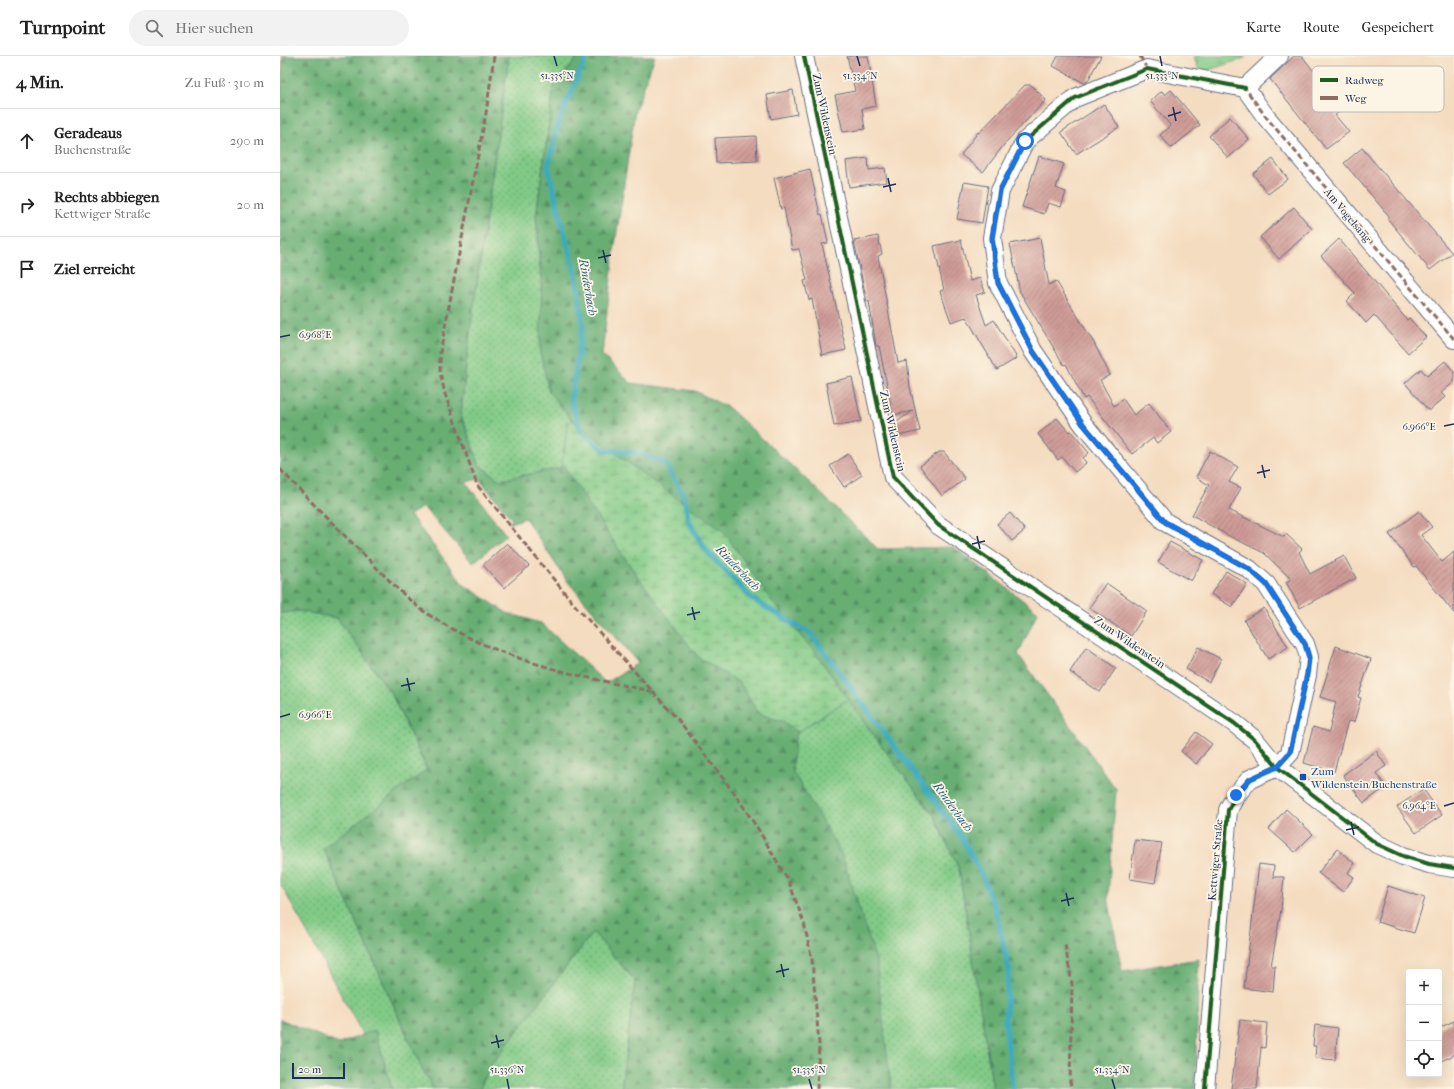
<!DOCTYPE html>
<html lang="de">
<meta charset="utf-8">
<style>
body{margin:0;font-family:"IM FELL French Canon",serif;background:#f2f2f2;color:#222}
.controls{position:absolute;right:12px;bottom:12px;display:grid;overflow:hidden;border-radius:4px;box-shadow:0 4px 16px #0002}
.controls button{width:36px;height:36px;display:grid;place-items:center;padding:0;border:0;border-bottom:1px solid #e0e0e0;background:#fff;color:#222;font:20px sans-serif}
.scale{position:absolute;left:12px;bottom:10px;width:53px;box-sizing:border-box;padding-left:4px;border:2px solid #1b2f5e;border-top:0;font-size:11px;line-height:14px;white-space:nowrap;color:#1b2f5e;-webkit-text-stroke:3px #fcf5e5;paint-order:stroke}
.stop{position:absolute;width:12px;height:12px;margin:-9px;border:3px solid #1a73e8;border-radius:50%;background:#fff}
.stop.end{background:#1a73e8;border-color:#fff;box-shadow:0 1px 4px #0008}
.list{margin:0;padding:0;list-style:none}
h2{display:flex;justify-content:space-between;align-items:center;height:52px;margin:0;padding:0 16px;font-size:17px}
h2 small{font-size:13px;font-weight:400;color:#767676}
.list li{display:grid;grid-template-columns:26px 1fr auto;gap:12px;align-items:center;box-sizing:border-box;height:64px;padding:0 16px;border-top:1px solid #e0e0e0}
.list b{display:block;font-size:15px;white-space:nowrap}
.list p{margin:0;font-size:13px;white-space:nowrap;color:#767676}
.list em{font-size:13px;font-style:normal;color:#767676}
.icon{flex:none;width:22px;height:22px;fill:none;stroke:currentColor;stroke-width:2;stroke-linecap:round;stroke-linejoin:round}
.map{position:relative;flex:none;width:1174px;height:1033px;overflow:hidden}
header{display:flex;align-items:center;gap:24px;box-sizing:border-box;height:56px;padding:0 20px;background:#fff;border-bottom:1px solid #e0e0e0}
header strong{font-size:19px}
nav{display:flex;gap:22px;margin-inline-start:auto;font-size:14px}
.search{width:280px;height:36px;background:#f2f2f2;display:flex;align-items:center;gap:10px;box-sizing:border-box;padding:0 14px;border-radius:22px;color:#767676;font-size:15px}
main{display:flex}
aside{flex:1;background:#fff}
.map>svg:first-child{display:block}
.grass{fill:url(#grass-dots);stroke:#4e7c72}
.forest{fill:url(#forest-firs);stroke:#426e68;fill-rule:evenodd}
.wetland{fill:url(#wetland-marsh);stroke:#4e7c72}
.park{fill:url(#park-tufts);stroke:#4e7c72}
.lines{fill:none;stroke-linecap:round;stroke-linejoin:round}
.stream{stroke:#3eaabd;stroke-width:5.5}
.building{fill:url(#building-hatch)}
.street-casing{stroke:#676c80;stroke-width:20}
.street{stroke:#fff;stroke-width:18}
.quiet{stroke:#8d6e63;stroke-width:3;stroke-dasharray:6 3;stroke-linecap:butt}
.cycleway-casing{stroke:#fcf5e5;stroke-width:6}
.cycleway{stroke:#1b5e20;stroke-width:4}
.route{stroke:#1a73e8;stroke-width:5}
.ticks{fill:none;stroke:#1b2f5e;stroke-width:1.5}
.transit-dot{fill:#1a4fb4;stroke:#fcf5e5;stroke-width:1.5}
.labels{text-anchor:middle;stroke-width:3.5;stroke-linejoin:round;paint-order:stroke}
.street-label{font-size:11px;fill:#1b2f5e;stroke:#fcf5e5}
.transit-label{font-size:11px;fill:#164399;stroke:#fcf5e5;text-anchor:start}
.water-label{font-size:12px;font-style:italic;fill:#275a7f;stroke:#fcf5e5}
.key{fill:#fcf5e5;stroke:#b8babc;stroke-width:1}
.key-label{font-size:11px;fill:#1b2f5e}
.ticks-label{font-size:10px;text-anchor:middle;fill:#1b2f5e;stroke:#fcf5e5;stroke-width:3.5;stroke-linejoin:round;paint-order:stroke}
</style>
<header>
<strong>Turnpoint</strong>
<div class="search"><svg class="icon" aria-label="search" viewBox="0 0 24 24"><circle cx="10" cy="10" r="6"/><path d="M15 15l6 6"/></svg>Hier suchen</div>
<nav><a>Karte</a><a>Route</a><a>Gespeichert</a></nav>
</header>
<main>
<aside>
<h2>4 Min.<small>Zu Fuß · 310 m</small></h2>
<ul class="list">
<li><svg class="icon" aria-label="ahead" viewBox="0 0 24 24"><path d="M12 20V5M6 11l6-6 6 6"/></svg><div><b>Geradeaus</b><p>Buchenstraße</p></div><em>290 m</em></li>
<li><svg class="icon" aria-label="right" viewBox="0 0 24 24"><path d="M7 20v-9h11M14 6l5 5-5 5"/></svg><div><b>Rechts abbiegen</b><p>Kettwiger Straße</p></div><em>20 m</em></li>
<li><svg class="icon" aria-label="arrive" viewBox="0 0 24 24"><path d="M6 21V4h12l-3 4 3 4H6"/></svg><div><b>Ziel erreicht</b></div></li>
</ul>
</aside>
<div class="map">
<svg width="1174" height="1033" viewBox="0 0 1174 1033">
<defs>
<pattern id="grass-dots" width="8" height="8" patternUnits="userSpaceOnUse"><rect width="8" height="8" fill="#81ca86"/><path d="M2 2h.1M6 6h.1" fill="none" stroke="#69a471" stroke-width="1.8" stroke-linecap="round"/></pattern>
<pattern id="forest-firs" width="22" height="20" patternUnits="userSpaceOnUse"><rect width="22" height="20" fill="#68ae73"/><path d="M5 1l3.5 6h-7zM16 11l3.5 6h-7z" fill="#558e62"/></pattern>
<pattern id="wetland-marsh" width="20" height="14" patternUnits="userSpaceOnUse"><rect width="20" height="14" fill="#81ca86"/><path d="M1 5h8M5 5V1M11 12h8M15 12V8" fill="none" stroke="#69a471"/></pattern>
<pattern id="park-tufts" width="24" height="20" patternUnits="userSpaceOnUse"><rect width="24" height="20" fill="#81ca86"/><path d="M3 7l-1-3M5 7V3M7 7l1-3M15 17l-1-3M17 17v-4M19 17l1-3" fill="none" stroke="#69a471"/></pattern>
<pattern id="building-hatch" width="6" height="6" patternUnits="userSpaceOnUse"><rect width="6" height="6" fill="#cf9b96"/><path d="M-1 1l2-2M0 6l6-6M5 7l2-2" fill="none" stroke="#a77f7e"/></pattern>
</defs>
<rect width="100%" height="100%" fill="#fcf5e5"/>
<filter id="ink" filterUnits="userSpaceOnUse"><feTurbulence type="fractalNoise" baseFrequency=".025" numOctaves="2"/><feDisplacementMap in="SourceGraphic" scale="8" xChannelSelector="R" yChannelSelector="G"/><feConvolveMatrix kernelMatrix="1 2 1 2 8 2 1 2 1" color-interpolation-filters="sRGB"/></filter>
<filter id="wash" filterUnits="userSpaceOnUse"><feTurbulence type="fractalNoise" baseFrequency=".012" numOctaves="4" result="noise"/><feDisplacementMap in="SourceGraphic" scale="16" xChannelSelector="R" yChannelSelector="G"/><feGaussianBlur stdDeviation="0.9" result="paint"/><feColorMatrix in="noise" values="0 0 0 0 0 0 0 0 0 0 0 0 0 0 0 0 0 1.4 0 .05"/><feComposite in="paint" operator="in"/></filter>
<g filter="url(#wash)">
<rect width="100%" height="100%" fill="#f4dcc0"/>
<!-- grass -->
<path class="grass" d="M229,0h70l-25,31 -18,129 13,176 23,28 -4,3 -7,45 -61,12 -20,-14 -19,-51 7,-68z
M19,555l38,7 54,75 36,77 -104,78 99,221 12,20h-42l-17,-58 -12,4 -83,-152v-270z
M568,643l87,118 24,52 34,220h-102l1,-5 -100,-314 3,-33 3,-5z
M313,876l42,49 -14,108h-141l9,-21z"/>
<!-- forest -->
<path class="forest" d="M3,0h226l-41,291 -7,68 19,51 20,14 60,-12 2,-4 71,106 65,87 42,26 19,31 24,7 15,11 -3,5 -3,33 50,85 34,105 15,129h-270l14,-108 -42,-49 -104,136 -9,21h-46l-12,-20 -99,-221 104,-79 -36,-76 -54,-75 -38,-7 -19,2v-512zM199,423l33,40 -3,5 16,-6 42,63 71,82 -32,20 -65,-60 -34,-10 -44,-29 -53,-69 13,-8 50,56 33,-28 -40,-53z
M299,0h76l-20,55 -21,141 -12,103 29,28 64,8 34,17 79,73 70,68 76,-2 84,65 -20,42 98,135 -8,108 14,74 77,-12 -4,130h-202l-34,-220 -24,-52 -69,-92 -50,-71 -43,-51 -129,-128 -72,-55 -23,-28 -9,-40 2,-74 -6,-62 18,-130z
M0,963l59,25 36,-14 17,59h-112z"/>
<!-- wetland -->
<path class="wetland" d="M292,364l72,55 79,56 50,72 43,51 32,45 -50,33 -15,-11 -24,-7 -19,-31 -42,-26 -65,-87 -71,-106 6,-41z"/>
<!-- park -->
<path class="park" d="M913,0h51l1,2 -45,15z"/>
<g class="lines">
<!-- stream -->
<path class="stream" d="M307,0l-28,65 -11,46 13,54 15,54 7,49 -12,75 9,31 24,20 34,3 27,10 19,33 5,26 16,27 47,50 59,35 149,201 21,38 15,38 13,58 -4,51 8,69"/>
</g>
<g id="blocks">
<!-- building -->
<path class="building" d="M567,0h21l8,50 -14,3 3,20 -22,3 -8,-37 20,-4z
M778,0h43l-14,26 -3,1 -31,-17z
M1014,0h8l14,18 -1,2 28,33 -8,6 14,17 -23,17 -56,-70z
M745,29h6l15,15 -39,41 -24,31 -22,-17 17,-23 1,1z
M513,34l4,24 -26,5 -4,-24z
M891,34l29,35 -29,23 -11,-13 11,-9 -21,-25 12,-10 3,4z
M824,48l15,23 -43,27 -15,-22z
M950,61l19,22 -21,19 -19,-22z
M476,80l1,25 -41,2 -1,-25z
M1082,92l90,105 -22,17 -43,-52 2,-2 -45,-53z
M759,100l25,8 -8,24 10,4 -5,15 -13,-4 -4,11 -22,-7z
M588,102l1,12 16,-2 2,14 -38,5 -3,-26z
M993,103l15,20 -20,15 -15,-20z
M530,113l10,46 2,-1 6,29 -6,1 24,106 -24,5 -10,-56 -3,1 -5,-19 3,-1 -8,-31 -7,1 -8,-42 -3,1 -7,-31z
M684,126l24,4 -6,37 -25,-4z
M1014,151l18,22 -33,30 -19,-22z
M598,180l4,18 -4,2 20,107 9,-2 3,26 10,44 -22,5 -3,-13 18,-12 -20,4 -14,-69h-3l-7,-45 -2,1 -13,-61z
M760,182l9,47 7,-4 38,62 16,32 -10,5 14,26 9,-7 11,16 15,-12 22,29 -14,11 -4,-5 -21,16 -45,-57 -3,2 -18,-35 -2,1 -44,-73 -10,-48z
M1059,183l68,81 2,-2 17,19 -18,16 -34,-38 -8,8 -19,-22 8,-8 -34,-37z
M681,184l9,41 10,-3 5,14 -9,3 10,30 8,-5 23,38 -20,12 -31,-53 -15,5 -11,-31 4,-1 -10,-44z
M1165,305l9,11v10l-13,11 4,4 -16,14 -24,-28 16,-14 6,7z
M572,321l9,44 -27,5 -8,-43z
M777,362l12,14 2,-1 18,22 -6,5 3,5 -11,9 -13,-15 -4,3 -20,-26z
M930,395l28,16 -9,15 12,6 -12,22 55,27 2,-3 16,15 -3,3 11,22 34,-18 12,22 -56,30 -14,-26 5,-3 -27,-26 -35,-17 -37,-21 17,-30 -13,-8z
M659,396h5l21,27 -23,17 -22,-30z
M568,398l14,21 -18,12 -14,-21z
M1139,455l13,16 -11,8 21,27 12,-10v61l-38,-47 -2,1 -25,-33z
M730,457l15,17 -13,11 -15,-17z
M890,486l33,18 -12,21 -33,-19z
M227,487l22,23 -25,22 -21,-23z
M946,515l21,13 -15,23 -21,-13z
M826,527l41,28 -16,25 -42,-28z
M984,552l24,39 -20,12 -24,-39z
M1056,590l35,13 -13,38 3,1 -7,24 -6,-1 -14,51 -30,-9 9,-36 16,5 7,-30 -16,-5z
M806,591l30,21 -16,24 -30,-20z
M918,591l23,12 -12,23 -23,-13z
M916,676l16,12 -16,20 -15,-13z
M1096,695l10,15 -10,7 10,14 -22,16 -21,-28z
M1143,733l19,26 -26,18 -19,-26z
M1006,753l27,25 -18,18 -26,-23z
M855,784l27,3 -7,40 -25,-4z
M1057,793l17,14 -6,10 6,4 -11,15 -25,-19z
M979,808l15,2 -1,11h11l-3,33 -10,56h4l-2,26 -29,-4z
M1108,830l37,12 -11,35 -37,-11z
M960,964l27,3 -2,25 -4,-1 -4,42h-26z
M1174,965v34l-15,7v-34z
M1035,969l23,3 -3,32 -20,-2 1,-12h-3z"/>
</g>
</g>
<g filter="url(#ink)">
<use href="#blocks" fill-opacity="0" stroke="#676c80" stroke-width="1"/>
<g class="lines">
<defs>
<path id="street" d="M524,0l89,421 45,48 296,198 21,17 22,27 100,77 26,12 26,8 25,4
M965,32l21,29 188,222
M965,32l34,-32
M925,1033l23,-279 8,-15 14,-16 27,-12 13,-14 17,-78 2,-18 -4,-13 -39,-60 -17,-15 -84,-47 -82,-98 -50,-73 -35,-68 -6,-45 8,-47 25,-50 50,-43 72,-29 98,19"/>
</defs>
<!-- street casing -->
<use href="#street" class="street-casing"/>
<!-- street -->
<use href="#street" class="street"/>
<!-- quiet -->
<path class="quiet" d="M214,0l-8,57 -46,240v19l5,22 32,91 96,118 107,119 55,72 23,35 31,53 15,41 8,37 7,84 -2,45
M860,0l7,13
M962,31l3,1 21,29 188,222
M0,413c30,32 60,62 91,93 20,20 40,42 63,56 65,42 143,58 217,73
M785,889l7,39 -2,98 2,7"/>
<defs>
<path id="cycleway" d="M524,0l89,421 45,48 296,198 21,17 22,27 100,77 26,12 26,8 25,4
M925,1033l23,-279 8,-15 14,-16 27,-12 13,-14 17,-78 2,-18 -4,-13 -39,-60 -17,-15 -84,-47 -82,-98 -50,-73 -35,-68 -6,-45 8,-47 25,-50 50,-43 72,-29 98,19"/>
</defs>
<!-- cycleway casing -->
<use href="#cycleway" class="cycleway-casing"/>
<!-- cycleway -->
<use href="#cycleway" class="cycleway"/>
</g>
</g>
<g class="lines" filter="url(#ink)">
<!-- route -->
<path class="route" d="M745,85l-25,49 -8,48 6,45 35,68 50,73 82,98 84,47 17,15 39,60 4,14 -2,16 -17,78 -13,15 -27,12 -14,16"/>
</g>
<!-- ticks -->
<path class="ticks" d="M274,0l3,10M577,0l3,10M880,0l2,10M893,51l3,14M888,60l13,-4M608,122l3,14M603,131l13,-3M323,194l3,13M318,202l13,-3M0,281l10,-2M1164,370l10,-2M982,409l3,13M977,417l13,-3M697,480l3,13M692,488l13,-3M412,551l3,13M407,559l13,-3M127,622l3,13M121,630l14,-3M0,661l10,-3M1164,750l10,-3M1071,766l3,13M1066,774l13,-3M786,837l3,13M781,845l13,-3M501,908l3,13M496,916l13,-3M216,979l3,13M211,987l13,-3M227,1023l2,10M529,1023l3,10M832,1023l3,10"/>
<!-- markers -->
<rect class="transit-dot" x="1019" y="717" width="8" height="8" rx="2"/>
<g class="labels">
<!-- street labels -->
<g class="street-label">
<text transform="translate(545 58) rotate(78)" y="4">Zum Wildenstein</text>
<text transform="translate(1068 159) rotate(50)" y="4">Am Vogelsang</text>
<text transform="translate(613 375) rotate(77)" y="4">Zum Wildenstein</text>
<text transform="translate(850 586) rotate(34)" y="4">Zum Wildenstein</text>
<text transform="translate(935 804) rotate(-85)" y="4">Kettwiger Straße</text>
</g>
<!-- transit labels -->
<g class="transit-label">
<text x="1031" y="719">Zum<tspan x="1031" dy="13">Wildenstein/Buchenstraße</tspan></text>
</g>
<!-- water labels -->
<g class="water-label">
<text transform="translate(308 231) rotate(80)" y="4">Rinderbach</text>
<text transform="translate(458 512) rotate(46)" y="4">Rinderbach</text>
<text transform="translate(673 751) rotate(54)" y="4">Rinderbach</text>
</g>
</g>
<!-- legend -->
<rect x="1032" y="10" width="132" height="46" rx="6" class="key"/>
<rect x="1040" y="22" width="18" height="4" fill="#1b5e20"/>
<rect x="1040" y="40" width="18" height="4" fill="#8d6e63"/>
<g class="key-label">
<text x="1065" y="28">Radweg</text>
<text x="1065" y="46">Weg</text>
</g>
<g class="ticks-label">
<text x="277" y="23">51.335°N</text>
<text x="580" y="23">51.334°N</text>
<text x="882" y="23">51.333°N</text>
<text x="35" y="282">6.968°E</text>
<text x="1139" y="374">6.966°E</text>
<text x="35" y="662">6.966°E</text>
<text x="1139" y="753">6.964°E</text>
<text x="227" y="1017">51.336°N</text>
<text x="529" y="1017">51.335°N</text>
<text x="832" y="1017">51.334°N</text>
</g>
</svg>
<div class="controls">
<button>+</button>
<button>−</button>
<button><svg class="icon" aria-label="locate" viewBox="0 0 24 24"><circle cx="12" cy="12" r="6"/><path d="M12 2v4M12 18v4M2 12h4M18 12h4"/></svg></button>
</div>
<div class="scale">20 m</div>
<div class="stop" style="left:745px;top:85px"></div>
<div class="stop end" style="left:956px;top:739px"></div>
</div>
</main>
